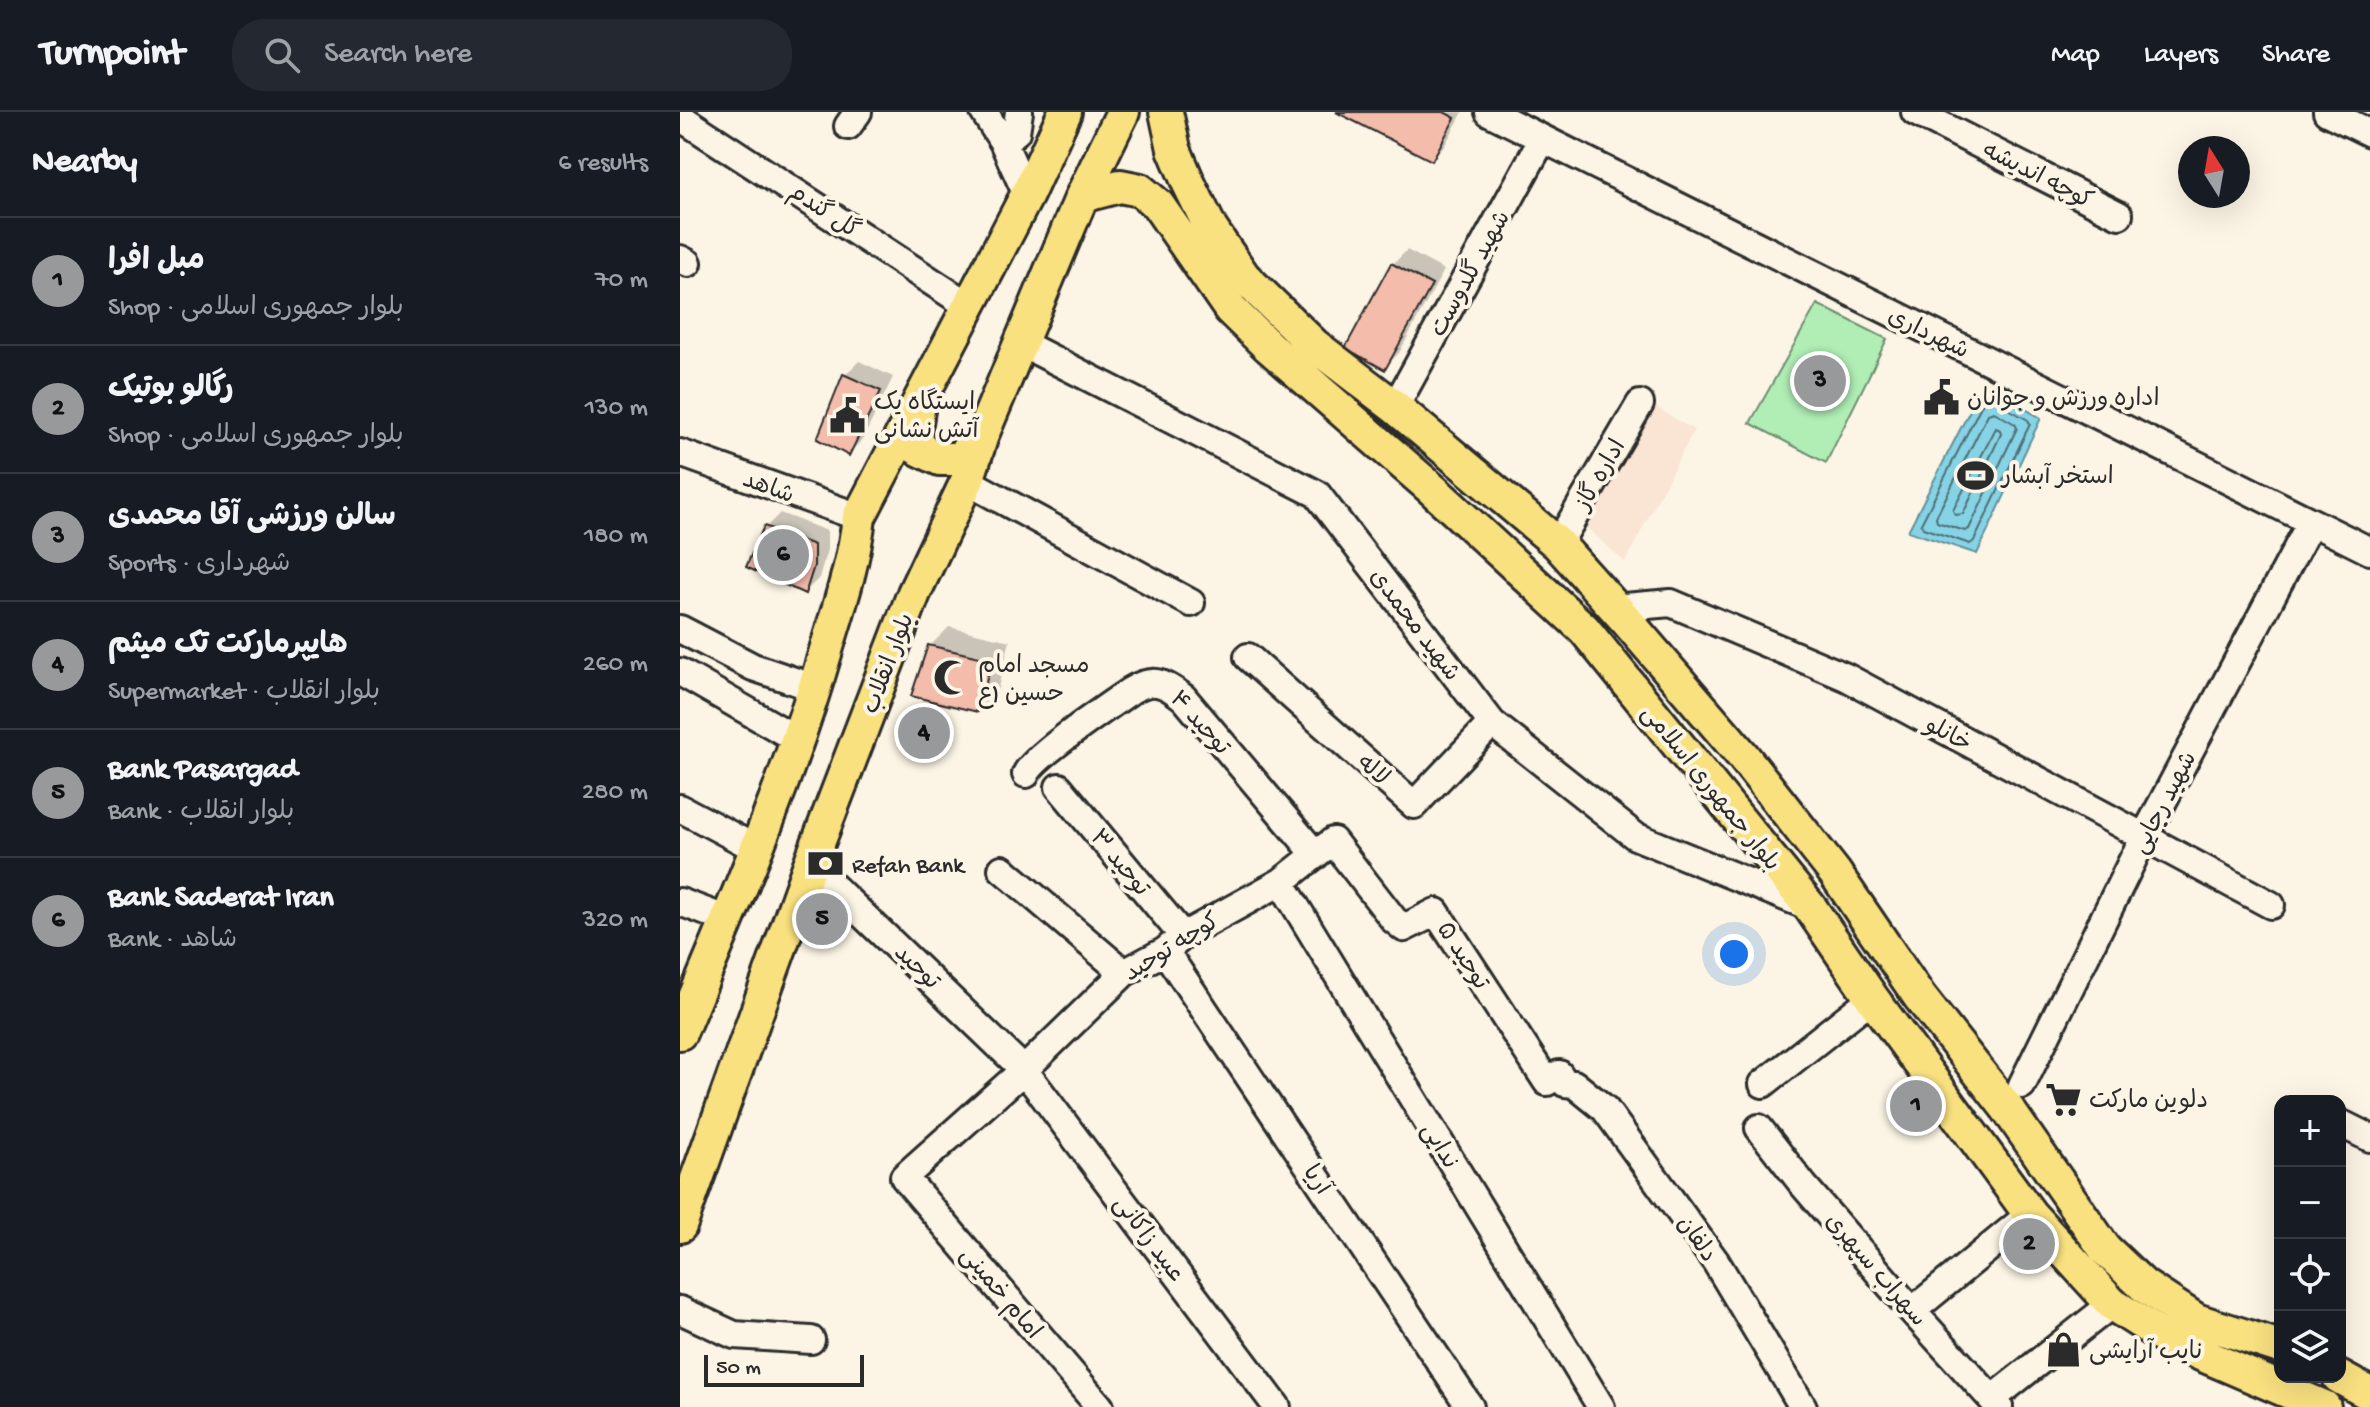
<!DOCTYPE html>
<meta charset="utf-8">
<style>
body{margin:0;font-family:"Gochi Hand","Playpen Sans Arabic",sans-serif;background:#242831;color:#f1f3f6}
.controls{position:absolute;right:24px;bottom:24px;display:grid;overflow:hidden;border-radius:16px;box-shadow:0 8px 32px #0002}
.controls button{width:72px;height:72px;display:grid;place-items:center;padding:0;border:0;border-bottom:2px solid #363941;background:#171b24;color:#f1f3f6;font:40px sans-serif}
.compass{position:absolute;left:1498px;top:24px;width:72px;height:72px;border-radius:50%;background:#171b24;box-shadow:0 8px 32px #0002;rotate:349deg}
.scale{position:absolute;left:24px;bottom:20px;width:160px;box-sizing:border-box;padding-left:8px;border:4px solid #2b2b2b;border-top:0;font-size:22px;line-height:28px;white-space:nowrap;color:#2b2b2b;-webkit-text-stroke:6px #fcf5e5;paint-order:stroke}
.you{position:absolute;left:1054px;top:842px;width:28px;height:28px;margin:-20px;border:6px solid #fff;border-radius:50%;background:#1a73e8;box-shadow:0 0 0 12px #1a73e833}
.badge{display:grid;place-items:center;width:52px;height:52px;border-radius:50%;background:#98999b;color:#111;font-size:26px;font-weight:700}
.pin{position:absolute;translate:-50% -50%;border:4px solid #fff;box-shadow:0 2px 8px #0006}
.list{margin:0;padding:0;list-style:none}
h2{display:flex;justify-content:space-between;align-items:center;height:104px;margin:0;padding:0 32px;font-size:34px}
h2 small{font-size:26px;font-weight:400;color:#9ea1a6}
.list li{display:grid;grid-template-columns:52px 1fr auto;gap:24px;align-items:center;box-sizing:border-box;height:128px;padding:0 32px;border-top:2px solid #363941}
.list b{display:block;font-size:30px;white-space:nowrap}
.list p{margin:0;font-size:26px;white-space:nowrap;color:#9ea1a6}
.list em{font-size:26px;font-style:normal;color:#9ea1a6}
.icon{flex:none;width:44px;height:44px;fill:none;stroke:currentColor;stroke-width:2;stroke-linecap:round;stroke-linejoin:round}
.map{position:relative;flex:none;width:1690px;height:1295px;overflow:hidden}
header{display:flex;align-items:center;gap:48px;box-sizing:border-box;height:112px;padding:0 40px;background:#171b24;border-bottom:2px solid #363941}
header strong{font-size:38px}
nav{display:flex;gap:44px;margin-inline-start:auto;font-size:28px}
.search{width:560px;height:72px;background:#242831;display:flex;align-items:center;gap:20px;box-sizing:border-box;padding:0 28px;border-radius:32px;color:#9ea1a6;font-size:30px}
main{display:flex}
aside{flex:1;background:#171b24}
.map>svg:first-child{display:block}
.built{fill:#fae4d4}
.green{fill:#b0eeb5;stroke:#6e8c70;stroke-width:2}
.water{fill:#86d3e5;stroke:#62909b;stroke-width:2}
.shadow{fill:#0003}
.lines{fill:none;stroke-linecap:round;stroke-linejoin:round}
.shore{stroke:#4f6e75;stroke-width:2}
.building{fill:#f4bcab;stroke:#2b2b2b;stroke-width:2}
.minor-casing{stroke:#2b2b2b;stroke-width:32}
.major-casing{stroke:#2b2b2b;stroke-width:38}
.minor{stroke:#fcf5e5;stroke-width:26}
.major{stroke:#fae180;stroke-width:32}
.labels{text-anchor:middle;stroke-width:8;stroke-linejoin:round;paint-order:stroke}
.street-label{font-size:24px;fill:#2b2b2b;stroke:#fcf5e5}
.poi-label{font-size:24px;fill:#2b2b2b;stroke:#fcf5e5;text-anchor:start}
</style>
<header>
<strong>Turnpoint</strong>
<div class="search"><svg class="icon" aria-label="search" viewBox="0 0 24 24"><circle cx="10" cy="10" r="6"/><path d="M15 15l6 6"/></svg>Search here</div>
<nav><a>Map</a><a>Layers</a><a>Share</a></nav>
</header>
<main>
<aside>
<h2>Nearby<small>6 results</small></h2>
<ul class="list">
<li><span class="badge">1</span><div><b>مبل افرا</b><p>Shop · بلوار جمهوری اسلامی</p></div><em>70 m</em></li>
<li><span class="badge">2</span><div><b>رگالو بوتیک</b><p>Shop · بلوار جمهوری اسلامی</p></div><em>130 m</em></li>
<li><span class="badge">3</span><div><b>سالن ورزشی آقا محمدی</b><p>Sports · شهرداری</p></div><em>180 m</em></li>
<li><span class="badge">4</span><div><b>هایپرمارکت تک میثم</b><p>Supermarket · بلوار انقلاب</p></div><em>260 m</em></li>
<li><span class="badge">5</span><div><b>Bank Pasargad</b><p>Bank · بلوار انقلاب</p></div><em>280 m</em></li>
<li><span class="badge">6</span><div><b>Bank Saderat Iran</b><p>Bank · شاهد</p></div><em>320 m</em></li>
</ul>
</aside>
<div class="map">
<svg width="1690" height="1295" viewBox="0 0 1690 1295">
<rect width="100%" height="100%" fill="#fcf5e5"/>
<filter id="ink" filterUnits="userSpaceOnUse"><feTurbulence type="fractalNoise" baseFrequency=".0125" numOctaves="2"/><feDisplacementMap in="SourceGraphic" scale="16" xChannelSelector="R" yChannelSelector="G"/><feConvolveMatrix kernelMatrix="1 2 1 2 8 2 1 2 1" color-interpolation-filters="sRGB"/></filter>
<g filter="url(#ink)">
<!-- built -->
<path class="built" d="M969,291l45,27 -69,132 -38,-34z"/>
<!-- green -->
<path class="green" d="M1137,192l70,35 -61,124 -76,-40z"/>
<!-- water -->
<path class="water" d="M1303,273l58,33 -64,136 -69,-23z"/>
<!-- shadow -->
<path class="shadow" d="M659,0h124l-18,33 -14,14z
M727,138l37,20 -45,83 -14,14 8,-103z
M179,249l34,16 -30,62 -14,14 -4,-78z
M100,401l47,18v19l-8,28 -14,14 -39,-65z
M269,515l61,14 -13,50 -19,19 -48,-64z"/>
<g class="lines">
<!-- shore -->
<path class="shore" d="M1309,286l39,22 2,4 -56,117 -4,3 -47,-16 -2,-4 63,-124z
M1314,300l21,12 2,4 -48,101 -4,2 -28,-9 -1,-5 52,-103z
M1316,316l4,2 1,4 -38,80 -8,1 -2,-5z"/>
</g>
<!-- building -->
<path class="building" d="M656,0h108l11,6 -23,43z
M711,151l41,22 -47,85 -40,-22z
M163,262l38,17 -32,65 -32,-17z
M84,414l50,19v21l-9,28 -59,-27z
M248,533l64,15 -14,52 -67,-16z"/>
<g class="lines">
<defs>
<path id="minor" d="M304,0l19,30 24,53
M809,0l881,439
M1235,0l204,103
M1647,0l43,21
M0,5l289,189
M168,14l10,-14
M323,30l13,-10 3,-20
M0,147l8,4
M341,231l296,151 175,229 143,113 175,71
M715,295l147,-267
M0,341l179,64
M287,369l224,122
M878,432l82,-140
M933,496l58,-5 175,74 425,228
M0,517l73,38 62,21
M568,545l166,148 78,-82
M0,560l118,68
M346,662c8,-18 84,-69 104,-83 23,-14 34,-9 54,7l132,157
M379,675l124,149
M0,696l75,40
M130,752l214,206 253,337
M322,757l122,104
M601,770l320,525
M0,790l48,18
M485,839l305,456
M1083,972l109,-86
M1342,973l121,-246 168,-317
M1660,1011l30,15
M1079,1016l45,58 108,125 87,96
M0,1198l54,25 77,5
M1232,1199l118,-97
M1313,1286l119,-94
M420,1295l-196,-230 120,-107 100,-97 41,-22 18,-15 98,-54 52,-41 61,79 10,8 32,-16 111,170 12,-8 6,9 9,1 31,25 111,153 87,145"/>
<path id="major" d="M486,0l8,37 14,33 23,47 33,48 70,68 81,62 163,137 69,77 116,135 92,117 84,123 88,112 98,141 39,37 52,34 84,27
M402,84l38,-10 20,4 18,15 72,104 38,37 164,143 152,140 226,278 62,91 158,216 82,90 56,36 156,67
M238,298l-3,19 2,19 23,11h19l23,-24
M0,921c53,-126 109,-254 147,-386 13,-43 27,-85 32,-130l168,-322 38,-83
M0,1114l130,-362 104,-271 53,-112 15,-46 100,-239 41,-84
M1659,1265l31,17"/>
</defs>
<!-- minor casing -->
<use href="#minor" class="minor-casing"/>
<!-- major casing -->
<use href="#major" class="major-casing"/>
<!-- minor -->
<use href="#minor" class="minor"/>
<!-- major -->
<use href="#major" class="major"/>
</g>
</g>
<!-- icons -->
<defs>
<symbol id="civic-bare" viewBox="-9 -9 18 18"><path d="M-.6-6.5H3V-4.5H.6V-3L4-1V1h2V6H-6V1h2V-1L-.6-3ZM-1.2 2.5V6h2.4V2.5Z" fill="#2b2b2b" stroke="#fcf5e5" stroke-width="2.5" paint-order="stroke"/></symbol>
<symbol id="stadium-bare" viewBox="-9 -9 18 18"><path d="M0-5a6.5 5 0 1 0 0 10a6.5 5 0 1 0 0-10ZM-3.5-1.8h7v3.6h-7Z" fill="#2b2b2b" stroke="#fcf5e5" stroke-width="2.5" paint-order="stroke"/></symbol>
<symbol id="mosque-bare" viewBox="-9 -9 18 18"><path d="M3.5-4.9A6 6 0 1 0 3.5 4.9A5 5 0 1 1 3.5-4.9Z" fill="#2b2b2b" stroke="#fcf5e5" stroke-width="2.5" paint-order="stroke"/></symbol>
<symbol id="bank-bare" viewBox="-9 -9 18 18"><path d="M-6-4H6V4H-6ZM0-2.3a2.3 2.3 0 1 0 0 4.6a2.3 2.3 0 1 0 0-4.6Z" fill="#2b2b2b" stroke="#fcf5e5" stroke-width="2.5" paint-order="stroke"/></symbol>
<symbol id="supermarket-bare" viewBox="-9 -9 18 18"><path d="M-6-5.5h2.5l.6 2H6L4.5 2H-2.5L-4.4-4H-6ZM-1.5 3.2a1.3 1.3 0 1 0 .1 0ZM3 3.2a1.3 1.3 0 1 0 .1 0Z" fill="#2b2b2b" stroke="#fcf5e5" stroke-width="2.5" paint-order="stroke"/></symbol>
<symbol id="shop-bare" viewBox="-9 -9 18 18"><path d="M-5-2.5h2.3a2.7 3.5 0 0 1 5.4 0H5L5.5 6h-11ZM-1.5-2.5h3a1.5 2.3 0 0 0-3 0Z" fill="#2b2b2b" stroke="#fcf5e5" stroke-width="2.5" paint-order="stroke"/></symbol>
</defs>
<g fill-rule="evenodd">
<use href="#civic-bare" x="1236" y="260" width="51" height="51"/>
<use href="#civic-bare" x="142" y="278" width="51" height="51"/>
<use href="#stadium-bare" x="1270" y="338" width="51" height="51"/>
<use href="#mosque-bare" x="246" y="540" width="51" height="51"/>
<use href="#bank-bare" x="120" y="726" width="51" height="51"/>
<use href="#supermarket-bare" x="1358" y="962" width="51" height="51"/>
<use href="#shop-bare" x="1358" y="1212" width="51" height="51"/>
</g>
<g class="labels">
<!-- street labels -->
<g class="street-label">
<text transform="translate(1358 62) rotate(27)" y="8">کوچه اندیشه</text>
<text transform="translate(145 98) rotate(34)" y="8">گل گندم</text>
<text transform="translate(789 161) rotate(-61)" y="8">شهید گلدوست</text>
<text transform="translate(1249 220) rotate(26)" y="8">شهرداری</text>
<text transform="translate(919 362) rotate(-60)" y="8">اداره گاز</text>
<text transform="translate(89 374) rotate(20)" y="8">شاهد</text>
<text transform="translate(736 512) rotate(53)" y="8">شهید محمدی</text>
<text transform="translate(207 551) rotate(-69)" y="8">بلوار انقلاب</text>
<text transform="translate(521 610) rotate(48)" y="8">توحید ۴</text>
<text transform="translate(1269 621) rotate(29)" y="8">خانلو</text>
<text transform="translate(694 657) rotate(42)" y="8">لاله</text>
<text transform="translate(1032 675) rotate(51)" y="8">بلوار جمهوری اسلامی</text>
<text transform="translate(1483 690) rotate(-62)" y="8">شهید رجایی</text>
<text transform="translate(441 750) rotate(50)" y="8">توحید ۳</text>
<text transform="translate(491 834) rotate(-32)" y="8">کوچه توحید</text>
<text transform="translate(784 843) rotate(57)" y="8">توحید ۵</text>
<text transform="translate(238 854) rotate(44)" y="8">توحید</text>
<text transform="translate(761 1033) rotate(59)" y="8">ندایی</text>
<text transform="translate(638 1067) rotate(56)" y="8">آریا</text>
<text transform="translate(470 1126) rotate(53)" y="8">عبید زاکانی</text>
<text transform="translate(1018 1126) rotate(55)" y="8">دلفان</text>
<text transform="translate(1197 1157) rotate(49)" y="8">سهراب سپهری</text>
<text transform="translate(322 1180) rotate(50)" y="8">امام خمینی</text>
</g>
<!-- poi labels -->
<g class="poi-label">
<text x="1287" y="293">اداره ورزش و جوانان</text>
<text x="194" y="297">ایستگاه یک<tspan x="194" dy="28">آتش نشانی</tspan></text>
<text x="1322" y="371">استخر آبشار</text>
<text x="298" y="560">مسجد امام<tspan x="298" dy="28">حسین (ع</tspan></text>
<text x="172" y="760">Refah Bank</text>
<text x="1409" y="995">دلوین مارکت</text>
<text x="1409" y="1246">نایب آرایشی</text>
</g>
</g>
</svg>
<div class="controls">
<button>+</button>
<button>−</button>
<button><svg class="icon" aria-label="locate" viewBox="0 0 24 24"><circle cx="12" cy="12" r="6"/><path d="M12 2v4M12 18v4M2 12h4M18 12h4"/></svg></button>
<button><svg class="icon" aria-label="layers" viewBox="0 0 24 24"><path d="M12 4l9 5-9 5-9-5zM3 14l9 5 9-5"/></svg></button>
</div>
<svg class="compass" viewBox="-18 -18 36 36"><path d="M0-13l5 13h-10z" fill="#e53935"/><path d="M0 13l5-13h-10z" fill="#9ea1a6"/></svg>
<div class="scale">50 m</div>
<div class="you"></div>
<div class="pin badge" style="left:1236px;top:994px">1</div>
<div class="pin badge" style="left:1349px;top:1132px">2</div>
<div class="pin badge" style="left:1140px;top:269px">3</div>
<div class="pin badge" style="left:244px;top:621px">4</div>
<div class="pin badge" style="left:142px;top:807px">5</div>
<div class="pin badge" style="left:103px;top:443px">6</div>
</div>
</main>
